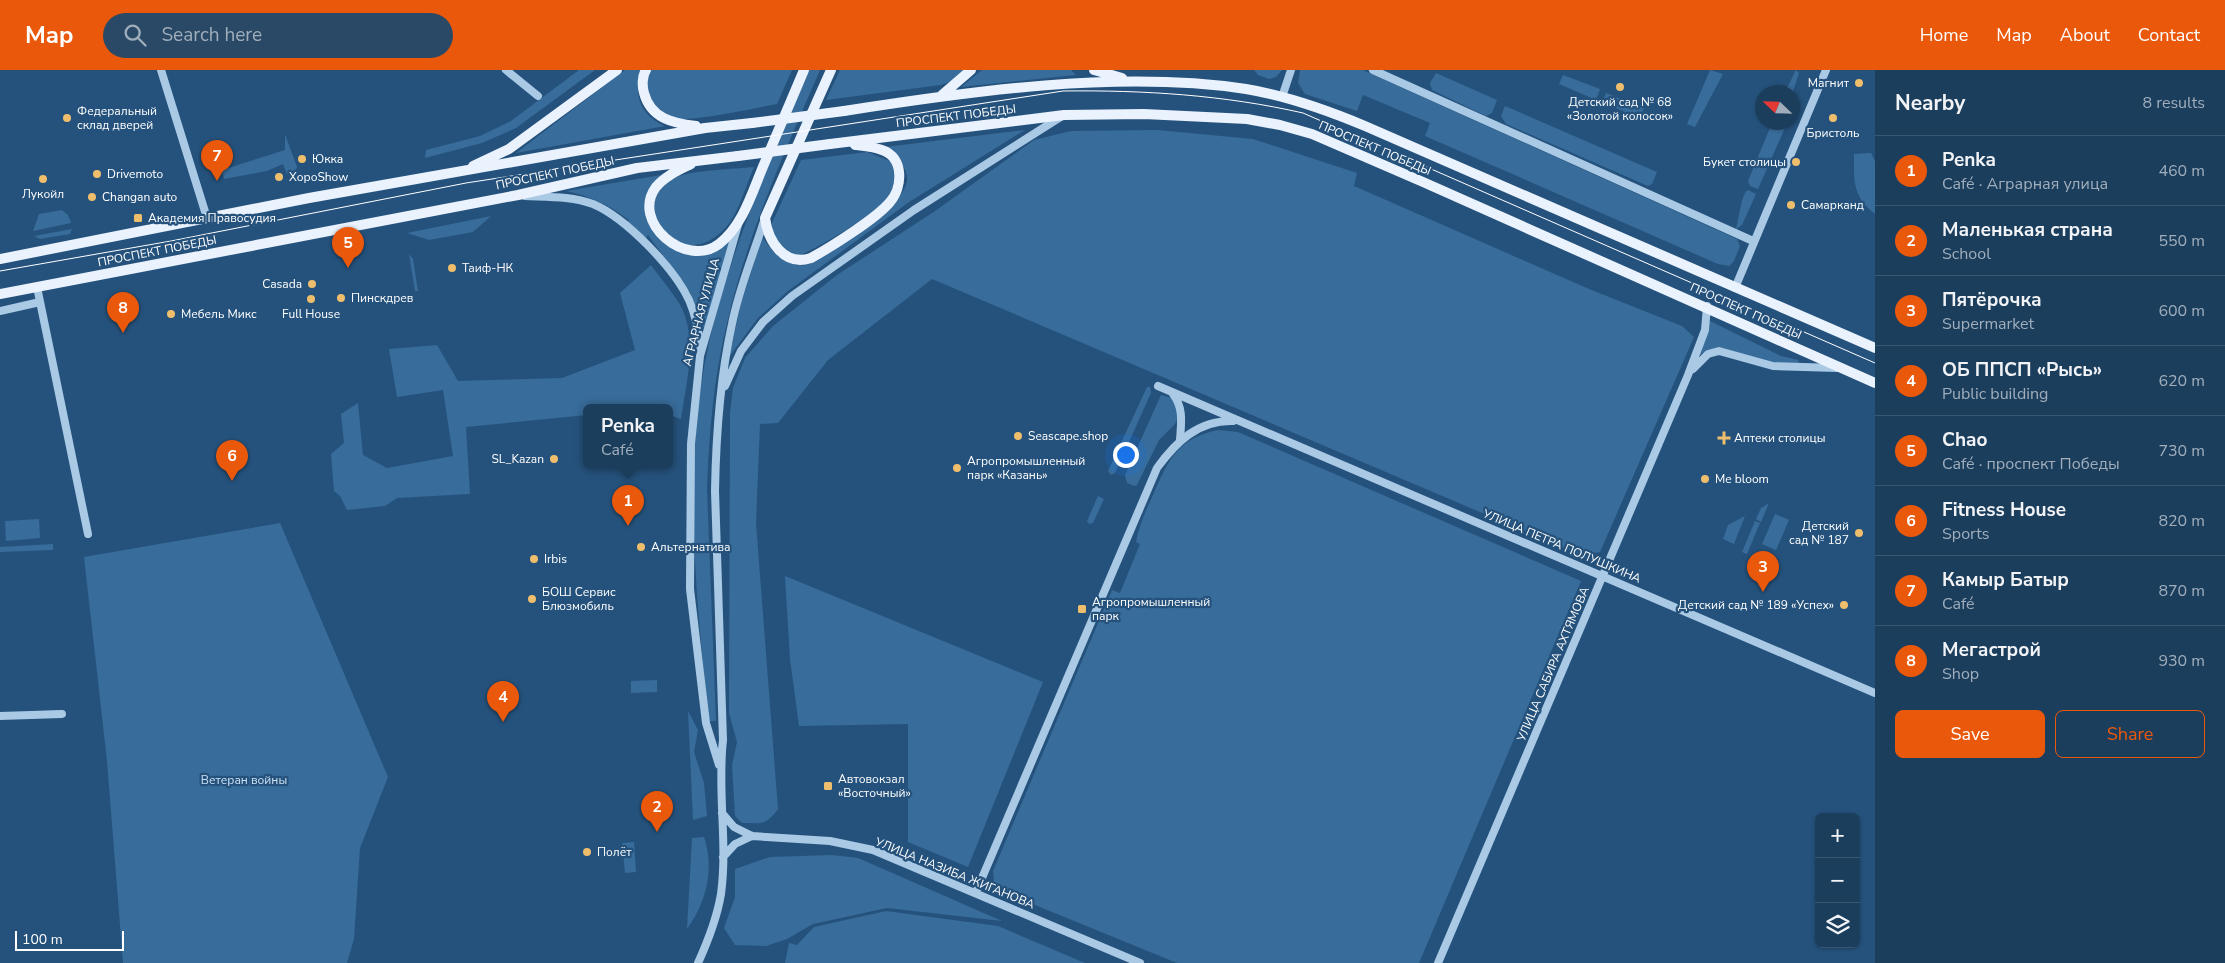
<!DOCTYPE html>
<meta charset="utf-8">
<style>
body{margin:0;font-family:"Nunito Sans",sans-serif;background:#294966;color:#f1f3f6}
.controls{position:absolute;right:15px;bottom:15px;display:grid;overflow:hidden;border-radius:8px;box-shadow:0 1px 4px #0004}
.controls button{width:45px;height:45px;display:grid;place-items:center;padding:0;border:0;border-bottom:1px solid #3a5772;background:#1c3e5d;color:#f1f3f6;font:25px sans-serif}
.compass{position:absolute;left:1755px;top:15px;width:45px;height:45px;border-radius:50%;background:#1c3e5d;box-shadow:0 1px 4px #0004;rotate:293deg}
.scale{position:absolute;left:15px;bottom:12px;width:109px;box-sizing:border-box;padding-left:5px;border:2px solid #fff;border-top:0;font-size:14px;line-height:18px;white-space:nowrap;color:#fff;-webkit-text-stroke:4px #25527c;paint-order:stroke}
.you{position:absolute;left:1125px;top:384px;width:18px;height:18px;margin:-12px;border:4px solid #fff;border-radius:50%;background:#1a73e8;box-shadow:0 0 0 8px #1a73e833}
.badge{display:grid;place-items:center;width:32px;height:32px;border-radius:50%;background:#ea580c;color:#fff;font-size:16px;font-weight:700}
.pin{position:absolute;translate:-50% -41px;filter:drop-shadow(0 1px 2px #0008)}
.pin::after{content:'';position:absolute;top:26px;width:18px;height:15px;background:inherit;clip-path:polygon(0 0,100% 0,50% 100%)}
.popup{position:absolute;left:583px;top:334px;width:90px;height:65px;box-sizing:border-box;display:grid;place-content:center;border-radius:8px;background:#1c3e5d;filter:drop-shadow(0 1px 4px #0005);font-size:16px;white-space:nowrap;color:#a0aebc}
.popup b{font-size:19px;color:#f1f3f6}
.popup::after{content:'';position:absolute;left:50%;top:100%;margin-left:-10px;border:10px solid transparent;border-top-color:#1c3e5d}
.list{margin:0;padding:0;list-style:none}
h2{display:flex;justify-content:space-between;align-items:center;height:65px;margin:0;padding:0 20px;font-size:21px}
h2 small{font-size:16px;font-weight:400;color:#a0aebc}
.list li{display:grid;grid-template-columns:32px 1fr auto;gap:15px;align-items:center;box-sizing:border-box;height:70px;padding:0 20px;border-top:1px solid #3a5772}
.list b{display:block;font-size:19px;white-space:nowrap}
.list p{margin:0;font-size:16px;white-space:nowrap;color:#a0aebc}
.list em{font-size:16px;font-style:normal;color:#a0aebc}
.actions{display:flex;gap:10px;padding:15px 20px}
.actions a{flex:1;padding:11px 0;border:1px solid #ea580c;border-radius:8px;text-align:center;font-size:18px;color:#ea580c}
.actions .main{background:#ea580c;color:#fff}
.icon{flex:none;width:28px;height:28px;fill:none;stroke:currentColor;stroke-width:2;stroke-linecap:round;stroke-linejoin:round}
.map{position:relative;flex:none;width:1875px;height:893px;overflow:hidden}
header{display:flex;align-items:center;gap:30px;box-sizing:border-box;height:70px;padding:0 25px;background:#ea580c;color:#fff}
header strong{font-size:24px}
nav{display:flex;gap:28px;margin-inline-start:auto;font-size:18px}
.search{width:350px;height:45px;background:#294966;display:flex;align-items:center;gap:12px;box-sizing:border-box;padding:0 18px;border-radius:28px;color:#a0aebc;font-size:19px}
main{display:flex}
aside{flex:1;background:#1c3e5d}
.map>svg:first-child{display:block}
.green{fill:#386c9a}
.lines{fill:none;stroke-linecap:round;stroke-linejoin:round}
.minor{stroke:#a9c9e5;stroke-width:8}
.major{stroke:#e9f2fd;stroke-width:10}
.tram{stroke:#fff;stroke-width:1}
.major-bridge{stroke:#e9f2fd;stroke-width:10}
.poi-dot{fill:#efbe6d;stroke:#25527c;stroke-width:2}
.labels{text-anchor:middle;stroke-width:4.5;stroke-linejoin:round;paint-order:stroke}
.poi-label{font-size:12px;fill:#fff;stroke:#25527c;text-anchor:start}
.street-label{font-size:12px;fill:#fff;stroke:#25527c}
.park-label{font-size:12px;fill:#cce2f4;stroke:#25527c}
</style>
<header>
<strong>Map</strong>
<div class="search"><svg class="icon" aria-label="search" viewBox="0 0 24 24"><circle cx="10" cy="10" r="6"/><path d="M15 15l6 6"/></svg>Search here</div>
<nav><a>Home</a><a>Map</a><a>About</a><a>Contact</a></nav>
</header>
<main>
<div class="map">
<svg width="1875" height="893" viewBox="0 0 1875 893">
<rect width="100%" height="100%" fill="#25527c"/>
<!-- green -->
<path class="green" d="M579,0h16l-79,58 -34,15 -57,15 1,-8 54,-14 31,-15z
M625,0h16c-8,25 -1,45 24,56l-149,27z
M650,0h142l-15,34c-24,4 -86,19 -108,14 -10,-3 -13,-11 -18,-19 -6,-10 -7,-20 -1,-29z
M809,0h11c-35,81 -72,163 -92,249 -14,56 -19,113 -21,170l9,232h-7c-14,-132 -29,-273 6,-403 23,-86 59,-166 94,-248z
M840,0h128l-8,8 -19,7 -115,15z
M982,0h89l5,5 -115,12z
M1254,0h28l-6,7 -7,2 -11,-4z
M1300,0h63l374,169 3,7 -6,15 -5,5 -11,-2 -293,-128 5,-13 -67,-28 -6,16 -52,-17 -7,-11z
M1710,0l13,4 -28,53 -8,-3z
M1796,0l3,3 -6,18 4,7 -4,11 -1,-17h-7z
M1436,3l61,27 -5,13 -6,3 -54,-26 -2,-7z
M1563,5l37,14 -4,11 -37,-16z
M1606,23l38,15 -5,10 -37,-16z
M1505,36l152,66 -5,12 -4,2 -142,-62 -5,-8z
M1772,53h15l-29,66 -8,-3 -2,-5z
M1025,60l-116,72 -121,89 -30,27 -29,39 12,-53 21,-67c12,16 23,30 45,28 23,-12 95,-58 100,-83 2,-15 -13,-27 -22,-35z
M1157,60l96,9 104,34 -3,13 235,103 93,37 12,11 -94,215 -19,3 -649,-276 -104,81 -50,63 -18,1 -4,99 22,286c-12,17 -17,14 -36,14l-7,-7 -3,-51 5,-23 -8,-29 1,-300 3,-25 12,-30 28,-32 64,-51 98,-64 99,-71 37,-9z
M285,64l12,33 -3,6 -7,1 -4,-10 -16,7 -43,8 -2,-9 63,-20z
M867,82l25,10c2,11 4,20 -1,30 -10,21 -71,54 -92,64l-12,-4 -7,-7 -9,-14 1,-8 29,-63z
M1871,83l4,8v53c-23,-18 -21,-33 -21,-60z
M754,97c-7,16 -16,47 -27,59 -46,54 -107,-21 -50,-49 16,-7 58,-8 77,-10z
M667,104c-7,8 -21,19 -22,31 -2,26 27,50 51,49 10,0 25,-12 35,-17l-27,92 -14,-37 -42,-57 -2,3 -19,-16 2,-2c-20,-15 -39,-24 -63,-29z
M1748,120l8,4 -14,31 -6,4c3,-9 5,-36 12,-39z
M62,140l6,5 3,8 -38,8 6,-17z
M491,146l-18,16 -44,8 -22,-7z
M72,159l-2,5 -30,5 -6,-3z
M409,184l4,5 5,32h-3z
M651,195c9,13 20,25 28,38 20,34 7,80 2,116l-12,-4v-8h-82v8l-121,12 4,67 -73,4 -12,8 -38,4 -7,-14 -6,-5 -3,-37 13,-11 -3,-29 17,-11 5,52 24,13 66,-12 -10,-66 -46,7 -8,-48 48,-4 21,36 104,-3 73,-28 -15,-57z
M1708,250l73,36 17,4 1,3c-16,2 -30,0 -46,-4 -21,-6 -34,-19 -54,-3z
M1147,317h3l1,6 -36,80 -4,2 -3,-4z
M1161,325l11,3 7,18 -4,8 -16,16 -22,45 -3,1 -7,-3 -2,-8z
M1218,360l20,2 343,149 -162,382h-242l-179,-73 -4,-8 -1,-11 119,-281 8,3 20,-49 -4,-2c3,-17 10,-32 17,-47 15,-35 25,-57 65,-65z
M1098,426l6,3 -11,24 -4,1 -2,-3z
M1769,433l-8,19 -5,-3 5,-11z
M1775,444l14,6 -13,30 -14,-6z
M1745,446l-11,28 -11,-5 5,-14z
M39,449l1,19 -34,3 -1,-20z
M1755,451l5,2 -13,31 -5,-2z
M280,453l108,254 -28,71 -6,91 -7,24h-224l-16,-202 -23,-204z
M53,474v6l-53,2v-5z
M785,506l258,106 -75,185 -60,-25v-118l-109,2 -9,-67z
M657,610v12l-26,1v-12z
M688,641l10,19 -4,22 10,31 3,33 -14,4z
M704,767c11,32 2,66 -17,92l5,-91z
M634,772l2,30 -11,1 -3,-30z
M832,785l26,3 144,63 -115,-13 -74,16 -26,15 -21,7 -31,-1 -11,-17 11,-31v-28l35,-12z
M886,841l112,15 87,37h-300l4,-20 8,2 17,-18z"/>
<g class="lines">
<!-- minor -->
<path class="minor" d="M161,0l46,148
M506,0l32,26
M1373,0l380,171
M1282,27l9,-27
M525,126c22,1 47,0 68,8 33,14 81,64 96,96 7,16 10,32 11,48
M37,217l51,247
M1735,218l91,-218
M0,241l40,-9
M1693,299l15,-15 11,-3 54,15 64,2
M725,316l16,-35 22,-29 29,-26 122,-86 148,-94
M1158,316l717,307
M1173,324c11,14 8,30 7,46
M0,646l62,-2
M719,695l-13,-42 -16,-134 1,-145 9,-88 38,-131
M722,743l12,14 18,9 78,5 43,9 267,113
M723,787l12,-13 17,-8
M976,822l181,-424c19,-26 41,-48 76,-47
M698,893c10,-22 19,-45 23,-69 7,-52 -4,-103 2,-154l-8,-249c1,-56 5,-113 17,-167 7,-36 22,-71 33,-106
M1438,893l250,-588 17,-45 2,-24"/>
<!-- major -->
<path class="major" d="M646,0c-4,6 -4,16 -2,23 7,26 29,30 52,33
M831,0l-66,148c3,23 19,49 46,40 20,-11 66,-40 79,-56 13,-15 14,-45 -8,-52 -8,-3 -18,-4 -27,-5
M1094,0l28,8
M942,25l29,-25
M844,41c127,-20 275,-41 402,-22 42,7 81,21 119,37l510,222
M830,74l234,-29 80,-1 103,5 33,6 32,9 111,48 452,201
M691,94c-12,6 -26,12 -35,23 -26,35 30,82 63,57 25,-19 34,-55 46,-82 13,-31 26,-61 39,-92
M473,96l36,-17 108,-79
M0,189l309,-61 396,-70 47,-5
M0,224l518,-99 119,-27 101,-12"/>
<!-- tram -->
<path class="tram" d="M0,201l171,-30 295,-58 597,-92c81,-1 161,4 240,22l572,250"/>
<!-- major-bridge -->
<path class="major-bridge" d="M752,53l92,-12
M738,86l92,-12"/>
</g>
<!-- markers -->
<g class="poi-dot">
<circle cx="1859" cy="13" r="5"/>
<circle cx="1620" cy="17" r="5"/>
<circle cx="67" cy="48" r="5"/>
<circle cx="1833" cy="48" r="5"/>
<circle cx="302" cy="89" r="5"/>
<circle cx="1796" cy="92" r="5"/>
<circle cx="97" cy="104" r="5"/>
<circle cx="279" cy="107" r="5"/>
<circle cx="43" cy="109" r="5"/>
<circle cx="92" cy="127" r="5"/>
<circle cx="1791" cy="135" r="5"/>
<rect x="133" y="143" width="10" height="10" rx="2.5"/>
<circle cx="452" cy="198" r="5"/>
<circle cx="312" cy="214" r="5"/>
<circle cx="341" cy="228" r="5"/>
<circle cx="311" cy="229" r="5"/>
<circle cx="171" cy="244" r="5"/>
<circle cx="1018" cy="366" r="5"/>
<path d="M1721.5 360.5h5v5h5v5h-5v5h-5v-5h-5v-5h5z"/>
<circle cx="554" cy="389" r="5"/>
<circle cx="957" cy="398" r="5"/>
<circle cx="1705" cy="409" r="5"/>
<circle cx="1859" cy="463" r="5"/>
<circle cx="641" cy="477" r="5"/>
<circle cx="534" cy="489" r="5"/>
<circle cx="532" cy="529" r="5"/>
<circle cx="1844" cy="535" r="5"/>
<rect x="1077" y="534" width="10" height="10" rx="2.5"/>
<rect x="823" y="711" width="10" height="10" rx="2.5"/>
<circle cx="587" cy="782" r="5"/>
</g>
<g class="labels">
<!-- poi labels -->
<g class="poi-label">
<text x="1849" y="17" text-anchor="end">Магнит</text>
<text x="1620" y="36" text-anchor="middle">Детский сад № 68<tspan x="1620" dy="14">«Золотой колосок»</tspan></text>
<text x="77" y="45">Федеральный<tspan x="77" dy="14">склад дверей</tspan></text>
<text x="1833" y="67" text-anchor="middle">Бристоль</text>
<text x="312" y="93">Юкка</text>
<text x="1786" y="96" text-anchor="end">Букет столицы</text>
<text x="107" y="108">Drivemoto</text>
<text x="289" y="111">ХороShow</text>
<text x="43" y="128" text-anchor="middle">Лукойл</text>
<text x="102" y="131">Changan auto</text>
<text x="1801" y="139">Самарканд</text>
<text x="148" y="152">Академия Правосудия</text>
<text x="462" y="202">Таиф-НК</text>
<text x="302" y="218" text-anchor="end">Casada</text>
<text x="351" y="232">Пинскдрев</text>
<text x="181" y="248">Мебель Микс</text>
<text x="311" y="248" text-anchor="middle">Full House</text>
<text x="1028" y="370">Seascape.shop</text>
<text x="1734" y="372">Аптеки столицы</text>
<text x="544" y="393" text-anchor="end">SL_Kazan</text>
<text x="967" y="395">Агропромышленный<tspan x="967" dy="14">парк «Казань»</tspan></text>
<text x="1715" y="413">Me bloom</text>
<text x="1849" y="460" text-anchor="end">Детский<tspan x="1849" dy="14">сад № 187</tspan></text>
<text x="651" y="481">Альтернатива</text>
<text x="544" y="493">Irbis</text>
<text x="542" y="526">БОШ Сервис<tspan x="542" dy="14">Блюзмобиль</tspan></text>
<text x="1092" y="536">Агропромышленный<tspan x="1092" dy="14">парк</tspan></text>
<text x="1834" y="539" text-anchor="end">Детский сад № 189 «Успех»</text>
<text x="838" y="713">Автовокзал<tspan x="838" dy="14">«Восточный»</tspan></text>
<text x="597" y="786">Полёт</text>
</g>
<!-- street labels -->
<g class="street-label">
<text transform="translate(956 46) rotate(-7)" y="4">ПРОСПЕКТ ПОБЕДЫ</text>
<text transform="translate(1375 78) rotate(23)" y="4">ПРОСПЕКТ ПОБЕДЫ</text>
<text transform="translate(555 103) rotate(-12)" y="4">ПРОСПЕКТ ПОБЕДЫ</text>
<text transform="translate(157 181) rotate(-11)" y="4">ПРОСПЕКТ ПОБЕДЫ</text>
<text transform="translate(1746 241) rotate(24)" y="4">ПРОСПЕКТ ПОБЕДЫ</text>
<text transform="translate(701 242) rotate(-75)" y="4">АГРАРНАЯ УЛИЦА</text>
<text transform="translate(1562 476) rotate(23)" y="4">УЛИЦА ПЕТРА ПОЛУШКИНА</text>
<text transform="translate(1553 594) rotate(-67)" y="4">УЛИЦА САБИРА АХТЯМОВА</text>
<text transform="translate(955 803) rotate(22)" y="4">УЛИЦА НАЗИБА ЖИГАНОВА</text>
</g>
<!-- park labels -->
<g class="park-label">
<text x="244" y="714">Ветеран войны</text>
</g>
</g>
</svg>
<div class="controls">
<button>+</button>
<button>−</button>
<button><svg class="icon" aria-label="layers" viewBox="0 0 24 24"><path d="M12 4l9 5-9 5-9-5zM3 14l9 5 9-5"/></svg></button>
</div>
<svg class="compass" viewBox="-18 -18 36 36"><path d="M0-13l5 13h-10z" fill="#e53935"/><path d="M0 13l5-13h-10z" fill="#a0aebc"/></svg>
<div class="scale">100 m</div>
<div class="you"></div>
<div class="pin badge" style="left:628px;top:456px">1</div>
<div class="popup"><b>Penka</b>Café</div>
<div class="pin badge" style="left:657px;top:762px">2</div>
<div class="pin badge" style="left:1763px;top:522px">3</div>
<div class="pin badge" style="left:503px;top:652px">4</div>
<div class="pin badge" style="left:348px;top:198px">5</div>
<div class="pin badge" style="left:232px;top:411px">6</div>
<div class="pin badge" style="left:217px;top:111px">7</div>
<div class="pin badge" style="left:123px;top:263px">8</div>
</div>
<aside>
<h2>Nearby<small>8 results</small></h2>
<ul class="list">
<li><span class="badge">1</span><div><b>Penka</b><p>Café · Аграрная улица</p></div><em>460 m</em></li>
<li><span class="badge">2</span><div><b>Маленькая страна</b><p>School</p></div><em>550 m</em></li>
<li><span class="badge">3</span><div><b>Пятёрочка</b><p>Supermarket</p></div><em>600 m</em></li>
<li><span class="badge">4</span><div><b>ОБ ППСП «Рысь»</b><p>Public building</p></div><em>620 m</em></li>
<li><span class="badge">5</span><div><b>Chao</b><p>Café · проспект Победы</p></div><em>730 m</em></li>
<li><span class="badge">6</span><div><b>Fitness House</b><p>Sports</p></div><em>820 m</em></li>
<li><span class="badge">7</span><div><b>Камыр Батыр</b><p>Café</p></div><em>870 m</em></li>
<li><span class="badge">8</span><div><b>Мегастрой</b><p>Shop</p></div><em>930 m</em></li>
</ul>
<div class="actions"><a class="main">Save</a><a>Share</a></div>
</aside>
</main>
